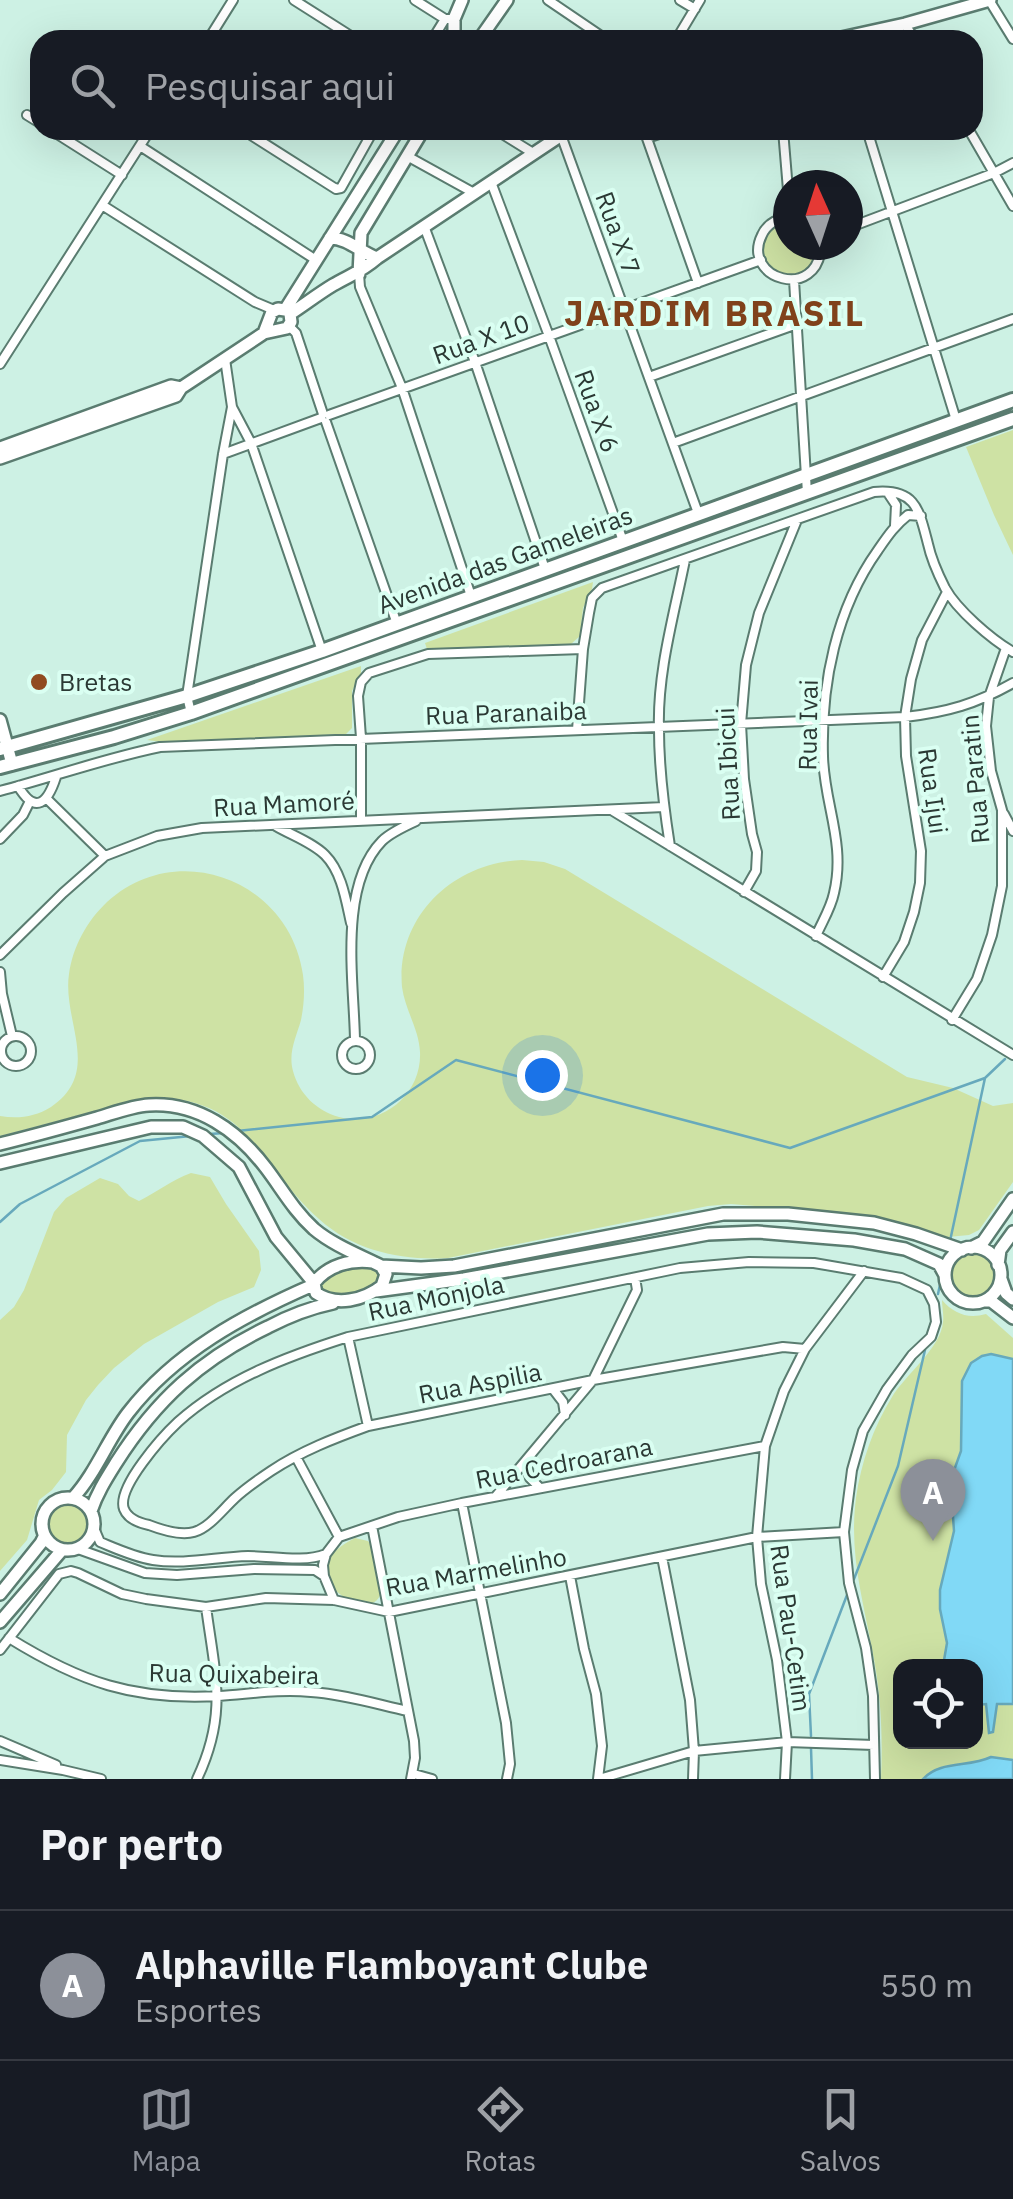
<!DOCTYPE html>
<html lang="pt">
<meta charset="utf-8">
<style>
body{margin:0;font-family:"IBM Plex Sans",sans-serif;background:#20242c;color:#f1f3f6}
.controls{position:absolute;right:30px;bottom:30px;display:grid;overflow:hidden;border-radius:20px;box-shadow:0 10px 40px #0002}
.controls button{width:90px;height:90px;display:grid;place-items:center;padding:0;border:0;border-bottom:2px solid #363941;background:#171b24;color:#f1f3f6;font:50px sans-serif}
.compass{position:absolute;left:773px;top:170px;width:90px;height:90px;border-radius:50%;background:#171b24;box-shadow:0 10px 40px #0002;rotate:357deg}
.you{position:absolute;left:542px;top:1075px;width:35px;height:35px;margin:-25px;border:8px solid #fff;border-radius:50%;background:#1a73e8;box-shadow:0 0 0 15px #1a73e833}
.badge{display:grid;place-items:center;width:65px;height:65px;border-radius:50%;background:#8c9099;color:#fff;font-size:32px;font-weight:700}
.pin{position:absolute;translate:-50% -82px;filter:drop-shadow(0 2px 5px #0008)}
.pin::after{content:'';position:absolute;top:52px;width:35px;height:30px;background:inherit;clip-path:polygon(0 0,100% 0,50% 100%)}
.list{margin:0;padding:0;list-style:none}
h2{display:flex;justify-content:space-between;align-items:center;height:130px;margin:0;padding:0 40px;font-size:42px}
h2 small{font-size:32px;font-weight:400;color:#9ea1a6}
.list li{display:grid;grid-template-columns:65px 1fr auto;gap:30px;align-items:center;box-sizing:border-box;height:150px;padding:0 40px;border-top:2px solid #363941}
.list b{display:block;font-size:38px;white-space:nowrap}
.list p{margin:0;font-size:32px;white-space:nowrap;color:#9ea1a6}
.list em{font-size:32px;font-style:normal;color:#9ea1a6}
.icon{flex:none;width:55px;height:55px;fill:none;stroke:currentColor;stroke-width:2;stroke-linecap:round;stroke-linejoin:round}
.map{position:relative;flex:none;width:1013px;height:1779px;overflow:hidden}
.search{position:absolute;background:#171b24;box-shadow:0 10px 40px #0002;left:30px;right:30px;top:30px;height:110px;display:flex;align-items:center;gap:25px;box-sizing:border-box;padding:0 35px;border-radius:30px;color:#9ea1a6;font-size:38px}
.sheet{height:280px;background:#171b24}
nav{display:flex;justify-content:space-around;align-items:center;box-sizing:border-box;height:140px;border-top:2px solid #363941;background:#171b24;font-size:28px;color:#9ea1a6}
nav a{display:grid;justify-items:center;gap:5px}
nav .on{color:#8c9099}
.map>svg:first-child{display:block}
.green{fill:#cee2a4;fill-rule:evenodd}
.water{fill:#81d9f6;stroke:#67a9bc;stroke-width:2.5}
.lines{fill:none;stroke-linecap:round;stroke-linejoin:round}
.stream{stroke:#67a9bc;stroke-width:2.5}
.street-casing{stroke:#5a7c70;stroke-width:12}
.secondary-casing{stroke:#5a7c70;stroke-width:16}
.primary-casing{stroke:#5a7c70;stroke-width:18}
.street{stroke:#fff;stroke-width:8}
.secondary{stroke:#fff;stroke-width:11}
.primary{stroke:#fff;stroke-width:12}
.poi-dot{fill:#914c21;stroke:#dafff2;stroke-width:4}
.labels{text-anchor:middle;stroke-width:8;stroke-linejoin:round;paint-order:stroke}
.street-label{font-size:25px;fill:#2b3934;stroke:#dafff2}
.poi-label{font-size:25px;fill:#2b3934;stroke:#dafff2;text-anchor:start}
.district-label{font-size:35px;font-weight:bold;letter-spacing:2.5px;fill:#80421b;stroke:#dafff2}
</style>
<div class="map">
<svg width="1013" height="1779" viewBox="0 0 1013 1779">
<rect width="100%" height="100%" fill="#cdf1e4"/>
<!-- green -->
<path class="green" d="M788,221v24h30c-4,48 -67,33 -55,-5 4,-12 14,-17 25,-19z
M1013,430v125l-19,-40 -28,-68z
M593,582l-1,7 -9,19 -3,28 -9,8 -144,5 -2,-6z
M361,666v7l-9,18v37l-6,6 -184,8 -15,-2z
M522,860l22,2 21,7 342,208 46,11 40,18 20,-3v79l-34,48 -10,5 -21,2 -74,-21 -143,-12 -23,2 -260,52c-45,3 -94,-7 -129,-39 -63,-56 -70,-125 -174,-121l-145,38v-20c18,3 35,1 51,-9 52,-35 11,-86 18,-133 4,-28 18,-53 38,-72 71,-65 183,-21 196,73 2,15 1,30 -2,45 -5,18 -13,32 -8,51 6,23 24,40 46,46 42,11 83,-22 81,-65 -1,-23 -15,-42 -18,-65 -6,-71 52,-125 120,-127z
M191,1173l19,4 16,27 33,47 2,19 -7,17 -36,15 -74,42 -30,24 -16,17 -12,15 -19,35 -1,37 -14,18 -13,10 -12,40 -27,31v-251l14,-13 10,-17 30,-78 12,-14 34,-20 18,6 11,12 10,5c18,-9 33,-21 52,-28z
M950 1275a23 23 0 1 1 46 0a23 23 0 1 1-46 0Z
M364,1265l15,4 3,11 -21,14 -30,2 -11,-5 -1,-9 21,-13z
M942,1300c12,14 26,19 44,14l27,24v441h-132c2,-43 0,-87 -9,-130 -10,-53 -23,-97 -16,-151 5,-36 17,-70 36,-101 13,-22 49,-49 51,-75 1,-7 -1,-15 -1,-22zM900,1666h76v76h-76z
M45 1524a23 23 0 1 1 46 0a23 23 0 1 1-46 0Z
M355,1538l13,3 4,6c2,11 10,39 8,48 -10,30 -98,-21 -25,-57z"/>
<!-- water -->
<path class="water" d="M991,1354l22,5v345h-16l-4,28 -4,1 -3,-29 -10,1v-39h-33l4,-23 -7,-34v-19l14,-59 -3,-43 1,-12 9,-25 1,-70 9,-18 11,-7z
M991,1757l22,3v19h-90c18,-19 45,-11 68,-22z"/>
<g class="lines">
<!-- stream -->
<path class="stream" d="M237,1131l135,-14 84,-57 334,88 195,-70 20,-19
M209,1134l16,-1
M0,1222l20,-18 120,-63 51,-5
M950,1241l35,-163
M938,1294l3,-14
M929,1330l3,-10
M854,1579l44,-113 27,-116
M811,1736l-2,-42 38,-99
M811,1748l1,31"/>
<defs>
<path id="street" d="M294,0l63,40
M415,0l30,19h9
M548,0l59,40
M680,0l15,9
M989,0l24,39
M905,24l10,16
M208,40l25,-40
M432,40l13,-21
M676,40l24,-40
M27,115l13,8
M51,130l71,45
M243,130l93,59 5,-1 32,-57
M496,130l37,23
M644,130l54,153
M783,130l5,60
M867,130l89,290
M969,130l44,76
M561,135l137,378
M647,138l24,-8
M140,146l176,114
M407,156l67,37
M491,182l58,154 74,205
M102,205l153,97 19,8
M788,218c-12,1 -21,6 -26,17 -22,44 57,68 59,10
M424,226l51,136 70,207
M848,228l146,-55 19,-10
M359,274l1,13 42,101 69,208
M794,280l13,213
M289,326l7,7 27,81
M225,359l7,48 19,36 71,208
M0,364l150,-234
M649,377l148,-53
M329,415l432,-155
M326,422l71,202
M673,443l340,-124
M223,454l98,-36
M888,493l8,12 -1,21
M191,713l-4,-17 36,-242 9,-47
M577,730l6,-81 6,-36 3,-15 10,-10 272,-96c42,-4 45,18 54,52 3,14 10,30 17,44 12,22 46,51 68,64
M18,786c18,30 30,16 38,-9
M0,791c53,-14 106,-33 160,-44l745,-30c43,-5 71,-13 108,-34
M47,799l58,57
M613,811l400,244
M1004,814l9,17
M361,820v-82l-3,-42 3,-14 8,-9 59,-19 155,-5
M276,826c15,9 36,16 49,29 17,17 21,46 26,68
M0,839l23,-24 7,-14
M670,846c-6,-38 -11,-77 -11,-116 -2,-57 15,-115 26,-170
M744,892l12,-21 1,-19 -5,-18 -8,-55 -3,-55 5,-59 13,-52 38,-93
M816,936c6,-14 15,-28 18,-43 12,-50 -10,-89 -11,-137 -2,-72 13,-147 55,-206 9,-13 17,-25 30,-35l13,1
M0,955l63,-62 42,-37 52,-20 45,-8 462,-21
M0,972l2,22 10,42
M883,977l21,-35 10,-30 6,-29 1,-32 -15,-95 -1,-39 6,-38 11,-39 25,-48
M952,1020l25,-41 15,-44 10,-49v-76l-11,-39 -5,-45 3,-29 17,-49
M1 1051a15 15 0 1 1 30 0a15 15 0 1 1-30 0Z
M355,1040c-1,-58 -17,-154 27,-199 8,-8 23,-15 34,-20
M342 1055a14 14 0 1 1 28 0a14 14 0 1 1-28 0Z
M348,1337l20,89
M805,1349l-22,-2 -190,33 -225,46c-33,12 -67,25 -97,45 -12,8 -25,17 -36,27 -12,11 -26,30 -41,34 -14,4 -32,-2 -45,-7 -10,-2 -21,-6 -25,-16 -8,-21 39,-73 54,-87 48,-43 110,-66 170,-85l332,-69 69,-6 65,1 87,15 26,12 7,14 2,18 -5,15 -19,18 -25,34 -24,42 -11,39 -8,62 5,51 17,65 7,48 2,83
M553,1389l10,13 2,13
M296,1457l43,80
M526,1462l4,16 10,10
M496,1496l97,-116 44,-90 -2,-12
M462,1503l44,220 4,41 -3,15
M372,1526l42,215 1,17 -4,21
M94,1528l6,14c17,7 34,15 53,18 31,5 63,-3 95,-4 25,0 55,7 78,-2
M78,1549l67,24 32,2 77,-6 61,1 9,6
M662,1557l28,143 4,51 -1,28
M570,1576l14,73 12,45 6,52 -4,33
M334,1600l-10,-24 -1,-11 3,-11 13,-17 59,-20 64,-14 303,-57
M9,1638c71,44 125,63 210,58 31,-2 60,-7 92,-4 32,2 65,12 97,19
M0,1650l59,-76 12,-3 7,2 44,21 24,5 60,8 60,-9 68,2 55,12 368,-75 87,-5
M0,1741l56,24
M0,1760l63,10 38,9
M414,1774l18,5
M197,1779c31,-65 18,-105 9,-172
M599,1779l95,-28 93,-9 87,3
M785,1779l2,-37 -10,-82 -16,-76 -4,-47 8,-91 19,-55 21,-42 59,-78"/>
<path id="secondary" d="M454,40v-21l8,-19
M479,40l28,-40
M832,40l73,-16 85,-24
M330,238c18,0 30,14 47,20
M359,274l2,-41 62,-103
M264,333l8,-21 6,-3 7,1 113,-180
M0,448l171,-62 10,2
M0,458l176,-62 5,-8 83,-55 23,-5 4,-6 -1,-8c14,-9 28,-20 43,-29 17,-10 28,-13 44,-27l192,-128
M0,720l12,44
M0,1144c32,-8 65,-17 97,-26 17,-5 35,-12 52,-13 49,-3 89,26 117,63 16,21 28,43 48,61 19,16 45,26 67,37l5,8 -4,12c-18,14 -46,21 -66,7l-2,-10c14,-18 37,-24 59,-21
M0,1163l151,-36h32l20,9 36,31 37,70 38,46
M945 1275a28 28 0 1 1 56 0a28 28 0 1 1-56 0Z
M971,1248l12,-6 30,-43
M998,1265l2,-15 13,-18
M381,1266l40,2 33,-2 269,-52h65l86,9 42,11 46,16
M1001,1279l5,14 7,6
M376,1291l88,-12 244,-45 49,-2 97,8 51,9 34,15 6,11
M984,1301h7l22,17
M42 1524a26 26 0 1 1 52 0a26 26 0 1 1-52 0Z
M73,1498c23,-25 35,-59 55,-85 47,-61 116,-98 185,-128
M91,1511c6,-18 15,-32 25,-48 40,-63 85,-104 152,-136 21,-11 41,-19 65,-24
M0,1594l41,-51 3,-6
M0,1622l62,-72"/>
<path id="primary" d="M0,749l187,-53 135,-45 691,-251
M0,767l114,-30 77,-24 822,-294"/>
</defs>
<!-- street casing -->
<use href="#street" class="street-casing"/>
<!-- secondary casing -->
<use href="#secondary" class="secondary-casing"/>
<!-- primary casing -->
<use href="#primary" class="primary-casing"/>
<!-- street -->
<use href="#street" class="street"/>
<!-- secondary -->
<use href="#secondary" class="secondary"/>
<!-- primary -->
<use href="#primary" class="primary"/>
</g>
<!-- markers -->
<circle class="poi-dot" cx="39" cy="682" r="10"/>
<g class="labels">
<!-- street labels -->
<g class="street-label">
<text transform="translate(618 233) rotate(70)" y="9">Rua X 7</text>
<text transform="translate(481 339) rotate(-20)" y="9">Rua X 10</text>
<text transform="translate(597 411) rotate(70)" y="9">Rua X 6</text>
<text transform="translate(505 560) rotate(-20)" y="9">Avenida das Gameleiras</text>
<text transform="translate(506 713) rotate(-2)" y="9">Rua Paranaiba</text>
<text transform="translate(808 725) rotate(-89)" y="9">Rua Ivai</text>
<text transform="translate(728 764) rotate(-93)" y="9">Rua Ibicui</text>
<text transform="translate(975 779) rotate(-95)" y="9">Rua Paratin</text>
<text transform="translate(933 791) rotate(82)" y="9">Rua Ijui</text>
<text transform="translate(284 804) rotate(-3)" y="9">Rua Mamoré</text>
<text transform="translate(436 1298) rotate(-12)" y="9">Rua Monjola</text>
<text transform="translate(480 1383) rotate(-11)" y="9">Rua Aspilia</text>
<text transform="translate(564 1463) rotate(-11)" y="9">Rua Cedroarana</text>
<text transform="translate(476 1572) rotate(-10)" y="9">Rua Marmelinho</text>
<text transform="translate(791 1628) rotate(82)" y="9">Rua Pau-Cetim</text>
<text transform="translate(234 1674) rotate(1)" y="9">Rua Quixabeira</text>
</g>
<!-- poi labels -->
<g class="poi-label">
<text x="59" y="691">Bretas</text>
</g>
<!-- district labels -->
<g class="district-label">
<text x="715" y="326">JARDIM BRASIL</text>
</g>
</g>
</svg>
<div class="controls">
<button><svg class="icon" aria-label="locate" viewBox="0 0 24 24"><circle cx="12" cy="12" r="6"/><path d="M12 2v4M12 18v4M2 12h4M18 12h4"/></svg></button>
</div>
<svg class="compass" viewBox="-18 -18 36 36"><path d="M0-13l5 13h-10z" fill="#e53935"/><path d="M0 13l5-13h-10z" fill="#9ea1a6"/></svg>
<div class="you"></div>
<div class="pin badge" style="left:933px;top:1541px">A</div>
<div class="search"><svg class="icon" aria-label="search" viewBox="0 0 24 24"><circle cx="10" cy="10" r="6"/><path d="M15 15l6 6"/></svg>Pesquisar aqui</div>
</div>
<section class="sheet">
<h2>Por perto<small></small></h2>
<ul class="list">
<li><span class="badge">A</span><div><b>Alphaville Flamboyant Clube</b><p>Esportes</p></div><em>550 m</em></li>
</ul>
</section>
<nav>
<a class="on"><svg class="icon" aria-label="map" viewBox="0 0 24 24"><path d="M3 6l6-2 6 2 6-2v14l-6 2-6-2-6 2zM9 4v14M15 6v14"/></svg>Mapa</a>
<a><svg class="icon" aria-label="directions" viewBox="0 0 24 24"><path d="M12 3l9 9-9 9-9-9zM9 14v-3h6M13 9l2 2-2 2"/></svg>Rotas</a>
<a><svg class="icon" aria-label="saved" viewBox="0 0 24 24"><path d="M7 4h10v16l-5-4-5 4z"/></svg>Salvos</a>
</nav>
